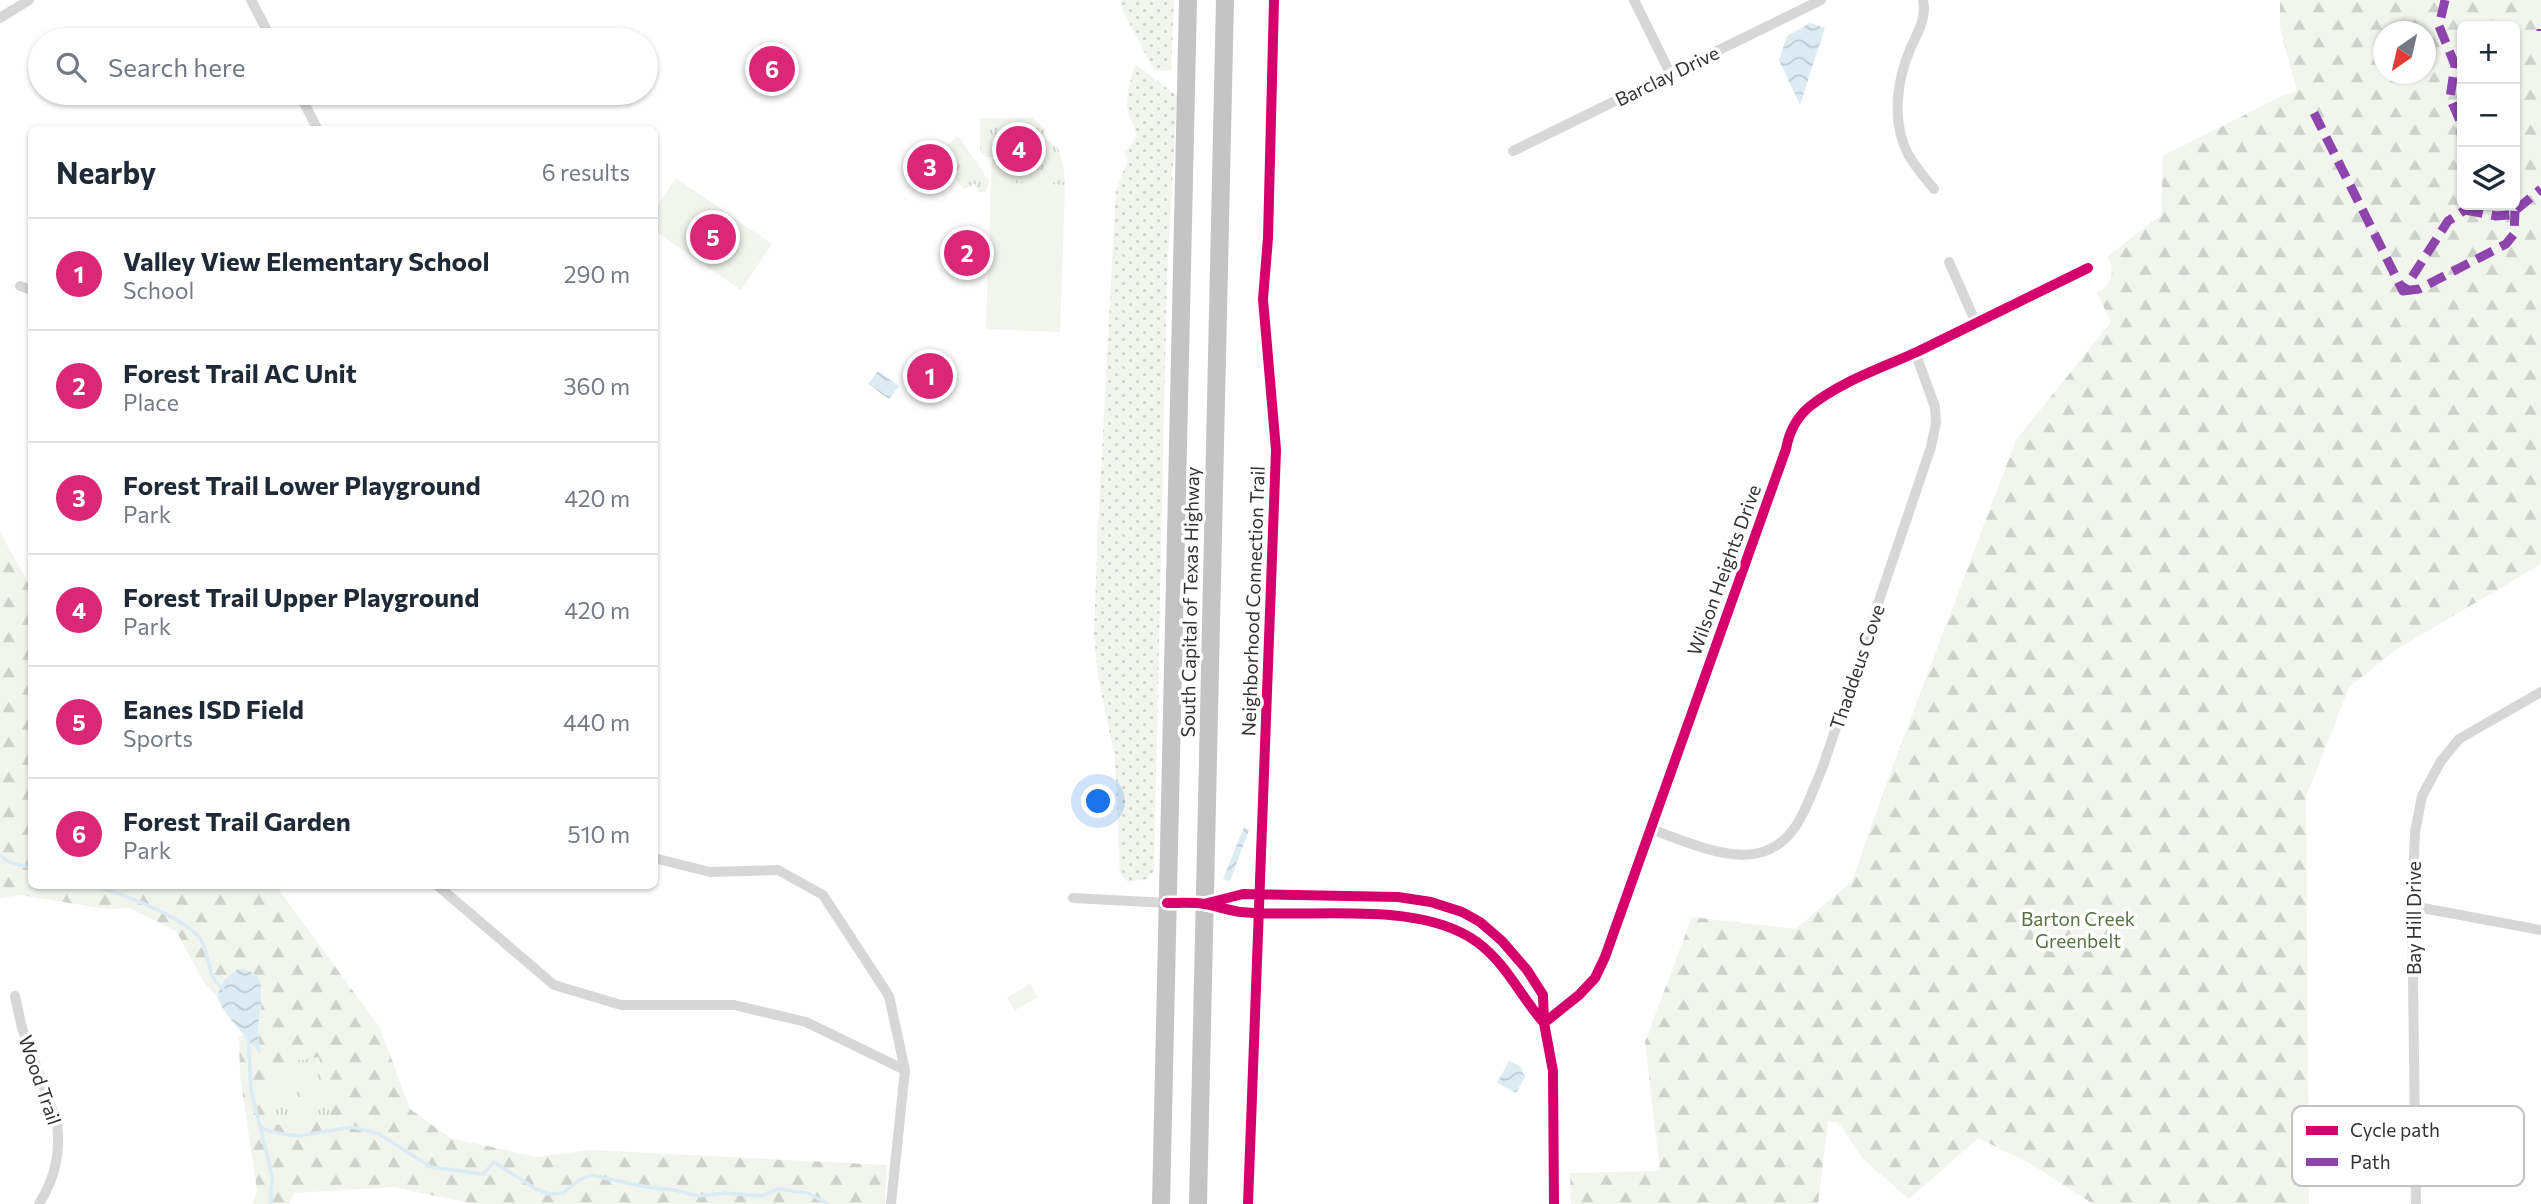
<!DOCTYPE html>
<meta charset="utf-8">
<style>
body{margin:0;font-family:Commissioner,sans-serif;background:#f6f6f7;color:#1f2937}
.controls{position:absolute;right:21px;top:21px;display:grid;overflow:hidden;border-radius:10px;box-shadow:0 2px 5px #0004}
.controls button{width:63px;height:63px;display:grid;place-items:center;padding:0;border:0;border-bottom:2px solid #e0e1e3;background:#fff;color:#1f2937;font:35px sans-serif}
.compass{position:absolute;left:2373px;top:21px;width:63px;height:63px;border-radius:50%;background:#fff;box-shadow:0 2px 5px #0004;rotate:214deg}
.you{position:absolute;left:1099px;top:802px;width:24px;height:24px;margin:-18px;border:5px solid #fff;border-radius:50%;background:#1a73e8;box-shadow:0 0 0 10px #1a73e833}
.badge{display:grid;place-items:center;width:46px;height:46px;border-radius:50%;background:#db2777;color:#fff;font-size:23px;font-weight:700}
.pin{position:absolute;translate:-50% -50%;border:4px solid #fff;box-shadow:0 2px 7px #0006}
.list{margin:0;padding:0;list-style:none}
h2{display:flex;justify-content:space-between;align-items:center;height:91px;margin:0;padding:0 28px;font-size:30px}
h2 small{font-size:23px;font-weight:400;color:#747a83}
.list li{display:grid;grid-template-columns:46px 1fr auto;gap:21px;align-items:center;box-sizing:border-box;height:112px;padding:0 28px;border-top:2px solid #e0e1e3}
.list b{display:block;font-size:26px;white-space:nowrap}
.list p{margin:0;font-size:23px;white-space:nowrap;color:#747a83}
.list em{font-size:23px;font-style:normal;color:#747a83}
.icon{flex:none;width:38px;height:38px;fill:none;stroke:currentColor;stroke-width:2;stroke-linecap:round;stroke-linejoin:round}
.map{position:relative;flex:none;width:2541px;height:1204px;overflow:hidden}
.search{position:absolute;background:#fff;box-shadow:0 2px 5px #0004;left:28px;top:28px;width:630px;height:77px;display:flex;align-items:center;gap:18px;box-sizing:border-box;padding:0 24px;border-radius:38px;color:#747a83;font-size:26px}
.panel{position:absolute;background:#fff;box-shadow:0 2px 5px #0004;left:28px;top:126px;width:630px;height:763px;border-radius:10px}
.map>svg:first-child{display:block}
.grass{fill:url(#grass-dots)}
.forest{fill:url(#forest-firs);fill-rule:evenodd}
.park{fill:url(#park-tufts)}
.garden{fill:#f1f5ed}
.water{fill:url(#water-waves)}
.lines{fill:none;stroke-linecap:round;stroke-linejoin:round}
.stream{stroke:#ddebf3;stroke-width:3.5}
.street{stroke:#d7d7d7;stroke-width:10}
.secondary{stroke:#d0d0d0;stroke-width:14}
.highway{stroke:#c4c4c4;stroke-width:18}
.quiet{stroke:#8e44ad;stroke-width:9;stroke-dasharray:18 9;stroke-linecap:butt}
.cycleway-casing{stroke:#fff;stroke-width:15}
.cycleway{stroke:#d6006c;stroke-width:10}
.labels{text-anchor:middle;stroke-width:7;stroke-linejoin:round;paint-order:stroke}
.street-label{font-size:19px;fill:#333;stroke:#fff}
.park-label{font-size:19px;fill:#56703f;stroke:#fff}
.key{fill:#fff;stroke:#c2c2c2;stroke-width:2}
.key-label{font-size:19px;fill:#333}
</style>
<div class="map">
<svg width="2541" height="1204" viewBox="0 0 2541 1204">
<defs>
<pattern id="grass-dots" width="8" height="8" patternUnits="userSpaceOnUse" patternTransform="scale(1.75)"><rect width="8" height="8" fill="#f1f5ed"/><path d="M2 2h.1M6 6h.1" fill="none" stroke="#cfd2cc" stroke-width="1.8" stroke-linecap="round"/></pattern>
<pattern id="forest-firs" width="22" height="20" patternUnits="userSpaceOnUse" patternTransform="scale(1.75)"><rect width="22" height="20" fill="#f1f5ed"/><path d="M5 1l3.5 6h-7zM16 11l3.5 6h-7z" fill="#cfd2cc"/></pattern>
<pattern id="park-tufts" width="24" height="20" patternUnits="userSpaceOnUse" patternTransform="scale(1.75)"><rect width="24" height="20" fill="#f1f5ed"/><path d="M3 7l-1-3M5 7V3M7 7l1-3M15 17l-1-3M17 17v-4M19 17l1-3" fill="none" stroke="#cfd2cc"/></pattern>
<pattern id="water-waves" width="16" height="10" patternUnits="userSpaceOnUse" patternTransform="scale(1.75)"><rect width="16" height="10" fill="#ddebf3"/><path d="M0 5q4-4 8 0t8 0" fill="none" stroke="#becad1"/></pattern>
</defs>
<rect width="100%" height="100%" fill="#fff"/>
<!-- grass -->
<path class="grass" d="M1121,0h53l-3,71 -17,-1 -32,-61z
M1135,64l42,32 -10,180 -13,595 -7,8 -19,3 -8,-9 -5,-115 -17,-81 -4,-44 4,-105 18,-339 12,-29 -4,-9c25,-16 3,-28 3,-48 0,-13 5,-27 8,-39z"/>
<!-- forest -->
<path class="forest" d="M2280,0h261v564l-144,85 -48,38 -43,110 3,407h-216l-65,-42 -50,-24 -69,61 -46,-40 -25,-37h-10l-10,82h-247l-1,-31 90,-2 -15,-129 47,-125 104,12 56,-48 43,-121 121,-320 95,-118 -14,-29c15,-8 18,-22 11,-37l53,-41 2,-59 117,-59 17,-6 -17,-63zM2462,26h53v179h-53zM2384,32h42v42h-42z
M0,532l31,56 1,298h244l104,142 30,81 40,29 87,19 54,-7 296,15 -2,39h-411l-81,-17 -99,6 -5,11h-36l4,-13 -17,-116 -1,-38 6,-4 15,20 -2,-21 5,-43 -40,-8 -6,15 -13,-14 -28,-51 -47,-23 -23,1 -85,-14 -21,3z"/>
<!-- park -->
<path class="park" d="M980,118h52l13,11v10l13,8 6,24 1,14 -54,-2 1,-25 -26,-1 -6,-6z
M958,136l31,45 -3,11h-7l-4,-8 -11,5 -23,-27 11,15 -11,8 -10,-14 -7,3 -10,-8 5,-7 17,-10 5,5 -1,7 4,-5 -3,-6z
M319,1057l11,59 -54,9 -11,-59z"/>
<!-- garden -->
<path class="garden" d="M992,156l20,1v26l53,2 -5,147 -74,-3z
M676,178l96,66 -31,46 -86,-59v-22z
M1030,984l8,13 -23,13 -8,-12z
M286,1065l5,24 -19,3 -5,-23z
M315,1068l7,36 -18,3 -6,-36z"/>
<!-- water -->
<path class="water" d="M1810,23l15,5 -25,77 -21,-45 8,-24z
M878,371l21,15 -10,13 -21,-15z
M1244,827l5,3 -19,51 -7,-2z
M238,969c36,1 20,40 20,63 0,7 2,15 2,22 -14,-19 -35,-36 -43,-58l6,-15z
M1509,1061l11,5 5,11 -9,16 -19,-10z"/>
<g class="lines">
<!-- stream -->
<path class="stream" d="M0,856l9,6 23,6
M94,886c24,6 95,33 107,54 10,18 4,34 22,49
M248,1034l3,56 21,85 -1,29
M261,1128l16,5 21,3 55,-9 26,7 52,33 52,7 11,-12 42,27 13,5 14,-1 16,-13 12,-5 55,12 29,3 23,6 27,-3 36,3 17,-7 30,4 20,11"/>
<!-- street -->
<path class="street" d="M251,0l21,40
M1634,0l37,75
M1923,0c4,17 -5,32 -12,47 -14,32 -20,74 -3,107 7,13 17,24 26,35
M0,18l29,-18
M299,93l19,37
M1513,151l308,-151
M1949,262l27,61
M20,286l12,4
M1650,829c51,17 116,53 150,-10 9,-16 15,-34 22,-50l109,-322 5,-24 -1,-16 -20,-55
M438,886l116,99 67,20h113l72,17 99,48 -16,-74 -66,-101 -45,-25 -68,2 -56,-14
M1073,898l94,5
M2412,906l129,24
M15,996l7,32 35,95c4,30 -2,55 -18,81
M1544,1023l35,-28 16,-17 10,-21 181,-508c3,-16 10,-31 23,-42 32,-26 73,-39 110,-56 56,-27 112,-55 169,-83
M891,1204l14,-134
M2416,1204l-4,-298 3,-74 7,-36 19,-35 18,-22 82,-47"/>
<!-- secondary -->
<path class="secondary" d="M1167,903c12,0 26,-1 38,1 12,2 24,7 36,8 69,7 177,-13 236,30 30,22 43,54 67,81
M1204,904l39,-10 155,3 33,5 31,10 18,10 22,19 25,29 16,25 1,28 9,48 1,133"/>
<!-- highway -->
<path class="highway" d="M1161,1204l27,-1204
M1198,1204l27,-1204"/>
<!-- quiet -->
<path class="quiet" d="M2445,0l-6,26 16,39 -5,33 11,25 1,34
M2541,29v2
M2314,113l89,178 45,-70 17,-11v-5
M2465,210l31,6 14,-1 31,-26
M2403,291l16,-2 87,-45 8,-10 1,-23"/>
<defs>
<path id="cycleway" d="M1167,903c12,0 26,-1 38,1 12,2 24,7 36,8 69,7 177,-13 236,30 30,22 43,54 67,81
M1204,904l39,-10 155,3 33,5 31,10 18,10 22,19 25,29 16,25 1,28 9,48 1,133
M1544,1023l35,-28 16,-17 10,-21 181,-508c3,-16 10,-31 23,-42 32,-26 73,-39 110,-56 56,-27 112,-55 169,-83
M1248,1204l28,-754 -13,-151 5,-61 6,-238"/>
</defs>
<!-- cycleway casing -->
<use href="#cycleway" class="cycleway-casing"/>
<!-- cycleway -->
<use href="#cycleway" class="cycleway"/>
</g>
<g class="labels">
<!-- street labels -->
<g class="street-label">
<text transform="translate(1667 76) rotate(-26)" y="7">Barclay Drive</text>
<text transform="translate(1724 570) rotate(-70)" y="7">Wilson Heights Drive</text>
<text transform="translate(1253 601) rotate(-88)" y="7">Neighborhood Connection Trail</text>
<text transform="translate(1190 602) rotate(-89)" y="7">South Capital of Texas Highway</text>
<text transform="translate(1857 667) rotate(-71)" y="7">Thaddeus Cove</text>
<text transform="translate(2414 918) rotate(-90)" y="7">Bay Hill Drive</text>
<text transform="translate(40 1080) rotate(71)" y="7">Wood Trail</text>
</g>
<!-- park labels -->
<g class="park-label">
<text x="2078" y="926">Barton Creek<tspan x="2078" dy="22">Greenbelt</tspan></text>
</g>
</g>
<!-- legend -->
<rect x="2292" y="1106" width="232" height="80" rx="10" class="key"/>
<rect x="2306" y="1126" width="32" height="9" fill="#d6006c"/>
<rect x="2306" y="1158" width="32" height="8" fill="#8e44ad"/>
<g class="key-label">
<text x="2350" y="1137">Cycle path</text>
<text x="2350" y="1169">Path</text>
</g>
</svg>
<div class="controls">
<button>+</button>
<button>−</button>
<button><svg class="icon" aria-label="layers" viewBox="0 0 24 24"><path d="M12 4l9 5-9 5-9-5zM3 14l9 5 9-5"/></svg></button>
</div>
<svg class="compass" viewBox="-18 -18 36 36"><path d="M0-13l5 13h-10z" fill="#e53935"/><path d="M0 13l5-13h-10z" fill="#747a83"/></svg>
<div class="you"></div>
<div class="pin badge" style="left:930px;top:376px">1</div>
<div class="pin badge" style="left:967px;top:253px">2</div>
<div class="pin badge" style="left:930px;top:167px">3</div>
<div class="pin badge" style="left:1019px;top:149px">4</div>
<div class="pin badge" style="left:713px;top:237px">5</div>
<div class="pin badge" style="left:772px;top:69px">6</div>
<div class="search"><svg class="icon" aria-label="search" viewBox="0 0 24 24"><circle cx="10" cy="10" r="6"/><path d="M15 15l6 6"/></svg>Search here</div>
<section class="panel">
<h2>Nearby<small>6 results</small></h2>
<ul class="list">
<li><span class="badge">1</span><div><b>Valley View Elementary School</b><p>School</p></div><em>290 m</em></li>
<li><span class="badge">2</span><div><b>Forest Trail AC Unit</b><p>Place</p></div><em>360 m</em></li>
<li><span class="badge">3</span><div><b>Forest Trail Lower Playground</b><p>Park</p></div><em>420 m</em></li>
<li><span class="badge">4</span><div><b>Forest Trail Upper Playground</b><p>Park</p></div><em>420 m</em></li>
<li><span class="badge">5</span><div><b>Eanes ISD Field</b><p>Sports</p></div><em>440 m</em></li>
<li><span class="badge">6</span><div><b>Forest Trail Garden</b><p>Park</p></div><em>510 m</em></li>
</ul>
</section>
</div>
